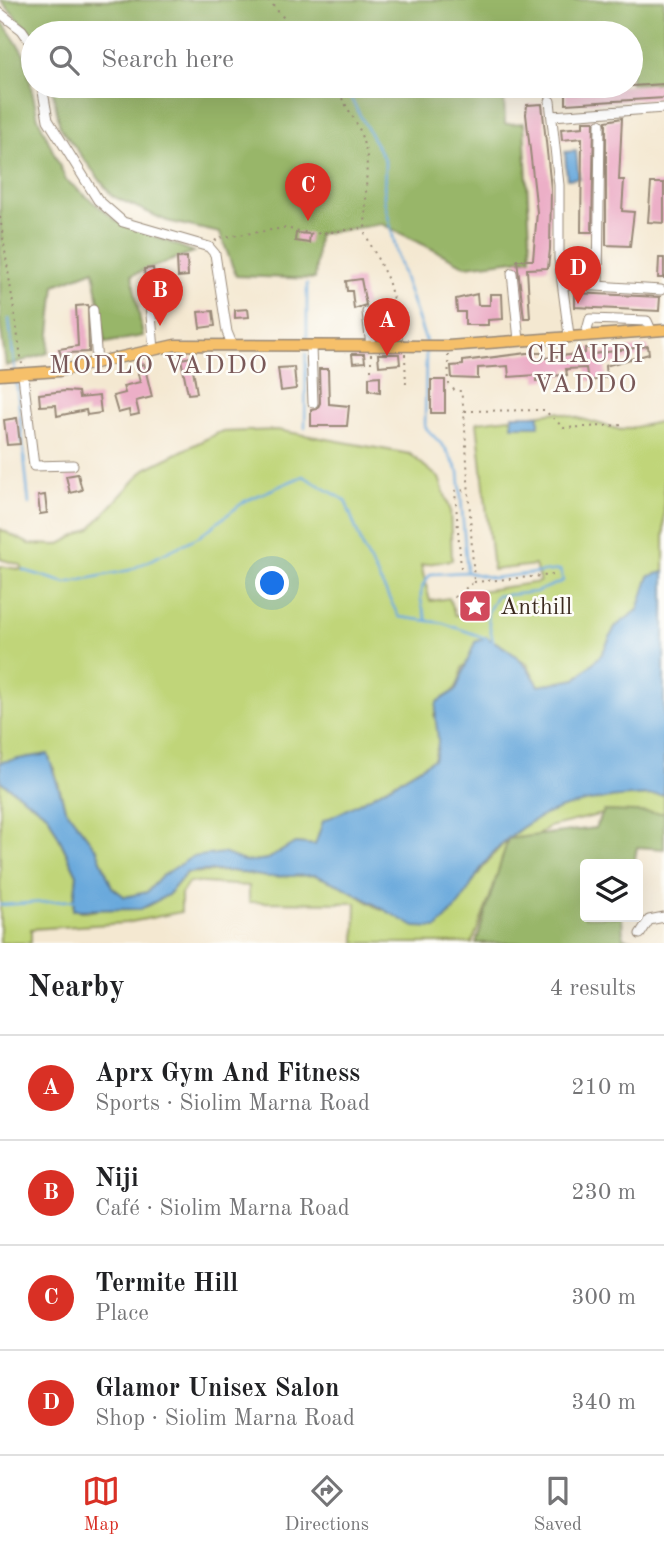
<!DOCTYPE html>
<meta charset="utf-8">
<style>
body{margin:0;font-family:"Old Standard TT",serif;background:#f6f6f6;color:#202124}
.controls{position:absolute;right:21px;bottom:21px;display:grid;overflow:hidden;border-radius:7px;box-shadow:0 7px 28px #0002}
.controls button{width:63px;height:63px;display:grid;place-items:center;padding:0;border:0;border-bottom:2px solid #e0e0e0;background:#fff;color:#202124;font:35px sans-serif}
.you{position:absolute;left:273px;top:584px;width:24px;height:24px;margin:-18px;border:5px solid #fff;border-radius:50%;background:#1a73e8;box-shadow:0 0 0 10px #1a73e833}
.badge{display:grid;place-items:center;width:46px;height:46px;border-radius:50%;background:#d93025;color:#fff;font-size:23px;font-weight:700}
.pin{position:absolute;translate:-50% -58px;filter:drop-shadow(0 2px 4px #0008)}
.pin::after{content:'';position:absolute;top:37px;width:24px;height:21px;background:inherit;clip-path:polygon(0 0,100% 0,50% 100%)}
.list{margin:0;padding:0;list-style:none}
h2{display:flex;justify-content:space-between;align-items:center;height:91px;margin:0;padding:0 28px;font-size:30px}
h2 small{font-size:23px;font-weight:400;color:#757577}
.list li{display:grid;grid-template-columns:46px 1fr auto;gap:21px;align-items:center;box-sizing:border-box;height:105px;padding:0 28px;border-top:2px solid #e0e0e0}
.list b{display:block;font-size:26px;white-space:nowrap}
.list p{margin:0;font-size:23px;white-space:nowrap;color:#757577}
.list em{font-size:23px;font-style:normal;color:#757577}
.icon{flex:none;width:38px;height:38px;fill:none;stroke:currentColor;stroke-width:2;stroke-linecap:round;stroke-linejoin:round}
.map{position:relative;flex:none;width:664px;height:943px;overflow:hidden}
.search{position:absolute;background:#fff;box-shadow:0 7px 28px #0002;left:21px;right:21px;top:21px;height:77px;display:flex;align-items:center;gap:18px;box-sizing:border-box;padding:0 24px;border-radius:38px;color:#757577;font-size:26px}
.sheet{height:511px;background:#fff}
nav{display:flex;justify-content:space-around;align-items:center;box-sizing:border-box;height:98px;border-top:2px solid #e0e0e0;background:#fff;font-size:19px;color:#757577}
nav a{display:grid;justify-items:center;gap:4px}
nav .on{color:#d93025}
.map>svg:first-child{display:block}
.green{fill:#c0d579;stroke:#7e804c;stroke-width:2}
.forest{fill:#98b669;stroke:#6a7044;stroke-width:2}
.water{fill:#69a9dc;stroke:#526a7d;stroke-width:2}
.lines{fill:none;stroke-linecap:round;stroke-linejoin:round}
.stream{stroke:#69a9dc;stroke-width:2.5}
.building{fill:#ecafc7}
.minor-casing{stroke:#988978;stroke-width:11}
.major-casing{stroke:#988978;stroke-width:13}
.path{stroke:#988978;stroke-width:2;stroke-dasharray:2 5;stroke-linecap:butt}
.minor{stroke:#fff;stroke-width:9}
.major{stroke:#f6c06b;stroke-width:10}
.labels{text-anchor:middle;stroke-width:5;stroke-linejoin:round;paint-order:stroke}
.poi-label{font-size:24px;fill:#3b2a1e;stroke:#fdfcf7;text-anchor:start}
.neighbourhood-label{font-size:26px;letter-spacing:2px;fill:#795959;stroke:#fdfcf7}
</style>
<div class="map">
<svg width="664" height="943" viewBox="0 0 664 943">
<rect width="100%" height="100%" fill="#fdfcf7"/>
<filter id="ink" filterUnits="userSpaceOnUse"><feTurbulence type="fractalNoise" baseFrequency=".0143" numOctaves="2"/><feDisplacementMap in="SourceGraphic" scale="14" xChannelSelector="R" yChannelSelector="G"/><feConvolveMatrix kernelMatrix="1 2 1 2 8 2 1 2 1" color-interpolation-filters="sRGB"/></filter>
<filter id="wash" filterUnits="userSpaceOnUse"><feTurbulence type="fractalNoise" baseFrequency=".00686" numOctaves="4" result="noise"/><feDisplacementMap in="SourceGraphic" scale="28" xChannelSelector="R" yChannelSelector="G"/><feGaussianBlur stdDeviation="1.57" result="paint"/><feColorMatrix in="noise" values="0 0 0 0 0 0 0 0 0 0 0 0 0 0 0 0 0 1.4 0 .05"/><feComposite in="paint" operator="in"/></filter>
<g filter="url(#wash)">
<rect width="100%" height="100%" fill="#f4e8d1"/>
<!-- green -->
<path class="green" d="M557,412l64,18 43,-9v151l-15,4 -11,34 -23,17 -12,27 -27,25 -37,7 -12,-22 -35,-24 -30,28c-1,20 -16,31 -28,46l6,23 -6,22c-36,22 -72,44 -110,62l-8,24 -21,-2 -27,16 -22,3 -23,-9 -61,23 -15,16 -22,5 -13,-10 -15,-37 -32,-42 -11,-40 -54,-6v-196l23,4 -2,-5 -21,-6v-30l29,15 29,1 32,-16 55,-60 75,-37 57,-2 133,24 29,24 11,31 2,51 -31,5 9,36 19,-3 6,17 25,-1 -1,-23 61,-9 -5,-17 -42,5 -16,-148z
M0,781l48,34 29,60 -4,34 13,3 21,-4 34,1 27,-14 18,-22 45,-2 36,6 48,-2 27,11 39,24 81,-11c54,-89 100,-104 202,-104v19l-53,-2 -62,15 -44,32 -33,84h-117l1,-40 -107,-1v-16l-60,-4 -8,12v18l-55,11 -95,6v14h-31z"/>
<!-- forest -->
<path class="forest" d="M0,0h664v82l-33,2v-51l-598,2z
M0,18l24,36 14,64 28,62 52,42 76,30 -62,23 11,61 -38,7 -11,-73 -39,15 -7,68 -42,13 -6,-43z
M52,86h473l1,9 -22,2 1,27 19,-1 7,135 -65,8 -84,-42 -64,10 -3,45 -79,-3 -16,-43 -53,-12 -55,-25 -52,-69z
M604,811l60,2v36l-27,-2 -3,17h-49v53h37l1,21 27,5h-174l32,-104 87,-11z"/>
<!-- water -->
<path class="water" d="M576,151l3,27 -12,1 -2,-27z
M513,415h26v11h-27z
M664,572v223c-68,0 -136,10 -179,68 -9,11 -14,25 -23,37 -7,10 -17,19 -25,28l-22,-1 -73,-41 -27,-11 -48,2 -36,-6h-29l-16,2 -18,22 -27,14 -68,1 4,-35 -29,-60 -48,-34v-19l48,-8 17,54 32,42 15,37 13,10 22,-5 15,-16 30,-19 31,-4 23,9 22,-3 27,-16 20,2 8,-24c39,-18 75,-39 111,-62 10,-21 -3,-37 3,-57l19,-12 19,-48 11,-5c26,13 39,24 53,49l37,-7 26,-25 13,-27 23,-17 11,-34z"/>
<g class="lines">
<!-- stream -->
<path class="stream" d="M344,86l41,75 -1,38 15,63 27,80
M9,319l6,52
M307,339v-55
M426,349l-1,78 20,21 14,24 8,100 26,6 67,-8 3,11 -27,11 -40,4 -9,18 6,27
M16,378l13,126
M305,428l1,-74
M23,570l43,13 64,-13 70,-34 45,-35 58,-25 42,24 19,50 35,67 44,6 45,16
M427,620c-7,-17 -11,-31 4,-46l36,-2
M0,905l77,-5"/>
</g>
<g id="blocks">
<!-- building -->
<path class="building" d="M664,84v14l-98,6v-14z
M542,104l9,85 -1,60 -2,19 -21,1 3,49h-6l-7,-58h16l4,-48 -11,-98 1,-9z
M622,118l-3,62h5l-2,31 12,1 -4,34 -24,-1v-124z
M583,121h11l-2,111h-11l1,-94 -20,2 -1,-11 22,-2z
M651,183h13v40l-16,-1z
M296,233l14,1 -1,9 -14,-2z
M187,257l1,19 -10,1 -1,-19z
M659,258h5v20h-6z
M153,268l2,17 -9,2 -2,-18z
M361,279l5,26 -12,4 -2,-18h-5l-1,-10z
M575,293l85,4 -1,14 -84,-4z
M477,294l1,11h12v-11h12l1,25 -15,1v5h-23v-13h-8l-1,-13z
M88,305l1,47 -21,1v4l-6,1 -3,-9 19,-3 -2,-40z
M248,309l1,8 -14,1v-8z
M213,311l2,15 -15,2 -2,-16z
M648,346l1,8 -44,12 1,11 -10,3 -8,1 -2,-13 -20,1 1,6 -20,1v4l-11,1v-6l-27,2 -1,-11 -30,2v11l-26,-1 -1,-12 12,-1v-4l64,-8h18v5l40,-5v-5h9v6z
M352,354h12l1,8 -12,1z
M378,354h21l1,10 -21,2z
M191,357l6,36 -9,1 -7,-35z
M144,364l8,33 -16,4 3,13 -9,2 -1,-6 -11,3 -5,-17 12,-3 -2,-7 17,-4 -4,-16z
M294,367l2,22 -15,2 -3,-23z
M319,369h9l1,35 20,2 -2,20h-36v-16l6,-1 3,-6z
M380,376v16l-11,-2v-13z
M431,380h14v33h-14z
M65,391l13,1 1,6 20,-2 2,17 -14,2 -1,-5 -29,6 -1,-11 -16,1 -1,-12z
M17,418l3,26 -13,1 -3,-25z
M78,474l4,16 -12,3 -4,-17z
M45,495l2,18 -7,1 -2,-18z"/>
</g>
</g>
<g filter="url(#ink)">
<use href="#blocks" fill-opacity="0" stroke="#988978" stroke-width="2"/>
<g class="lines">
<defs>
<path id="minor" d="M0,13l22,17 11,16
M42,86l6,34 50,80 25,22 86,25 6,7 12,78 5,12
M550,101l9,84v74l10,76
M552,116l112,-8
M512,273l7,67
M563,284l98,6
M598,286l2,-162
M150,303l4,47
M93,310l4,53
M367,312l4,34
M586,334l4,-15 57,2 4,9
M311,347l2,56
M23,376l11,90 39,-1
M640,934l9,-14 15,-3"/>
<path id="major" d="M0,375l59,-4 116,-26 273,1 216,-16"/>
</defs>
<!-- minor casing -->
<use href="#minor" class="minor-casing"/>
<!-- major casing -->
<use href="#major" class="major-casing"/>
<!-- path -->
<path class="path" d="M268,0l29,33
M335,86l24,42 8,27 -2,78 23,47 15,58
M0,217l22,147
M215,241l3,-3 67,-10 29,6 49,-6
M371,354v18
M405,354l1,34
M448,355l1,29 6,7h6l3,20 10,171 -21,16
M465,411l79,-1 20,18 60,-3
M461,568l-6,-77 11,-1
M474,582l79,-7"/>
<!-- minor -->
<use href="#minor" class="minor"/>
<!-- major -->
<use href="#major" class="major"/>
</g>
</g>
<!-- icons -->
<defs>
<symbol id="sight-square" viewBox="-11 -11 22 22"><rect x="-9" y="-9" width="18" height="18" rx="4" fill="#d1495b" stroke="#fdfcf7"/><path d="M0-6L1.8-2.2L6-1.7L2.9 1.2L3.7 5.4L0 3.3L-3.7 5.4L-2.9 1.2L-6-1.7L-1.8-2.2Z" fill="#fff"/></symbol>
</defs>
<g fill-rule="evenodd">
<use href="#sight-square" x="456" y="587" width="38" height="38"/>
</g>
<g class="labels">
<!-- poi labels -->
<g class="poi-label">
<text x="500" y="614">Anthill</text>
</g>
<!-- neighbourhood labels -->
<g class="neighbourhood-label">
<text x="586" y="362">CHAUDI<tspan x="586" dy="30">VADDO</tspan></text>
<text x="159" y="373">MODLO VADDO</text>
</g>
</g>
</svg>
<div class="controls">
<button><svg class="icon" aria-label="layers" viewBox="0 0 24 24"><path d="M12 4l9 5-9 5-9-5zM3 14l9 5 9-5"/></svg></button>
</div>
<div class="you"></div>
<div class="pin badge" style="left:387px;top:356px">A</div>
<div class="pin badge" style="left:160px;top:326px">B</div>
<div class="pin badge" style="left:308px;top:221px">C</div>
<div class="pin badge" style="left:578px;top:304px">D</div>
<div class="search"><svg class="icon" aria-label="search" viewBox="0 0 24 24"><circle cx="10" cy="10" r="6"/><path d="M15 15l6 6"/></svg>Search here</div>
</div>
<section class="sheet">
<h2>Nearby<small>4 results</small></h2>
<ul class="list">
<li><span class="badge">A</span><div><b>Aprx Gym And Fitness</b><p>Sports · Siolim Marna Road</p></div><em>210 m</em></li>
<li><span class="badge">B</span><div><b>Niji</b><p>Café · Siolim Marna Road</p></div><em>230 m</em></li>
<li><span class="badge">C</span><div><b>Termite Hill</b><p>Place</p></div><em>300 m</em></li>
<li><span class="badge">D</span><div><b>Glamor Unisex Salon</b><p>Shop · Siolim Marna Road</p></div><em>340 m</em></li>
</ul>
</section>
<nav>
<a class="on"><svg class="icon" aria-label="map" viewBox="0 0 24 24"><path d="M3 6l6-2 6 2 6-2v14l-6 2-6-2-6 2zM9 4v14M15 6v14"/></svg>Map</a>
<a><svg class="icon" aria-label="directions" viewBox="0 0 24 24"><path d="M12 3l9 9-9 9-9-9zM9 14v-3h6M13 9l2 2-2 2"/></svg>Directions</a>
<a><svg class="icon" aria-label="saved" viewBox="0 0 24 24"><path d="M7 4h10v16l-5-4-5 4z"/></svg>Saved</a>
</nav>
